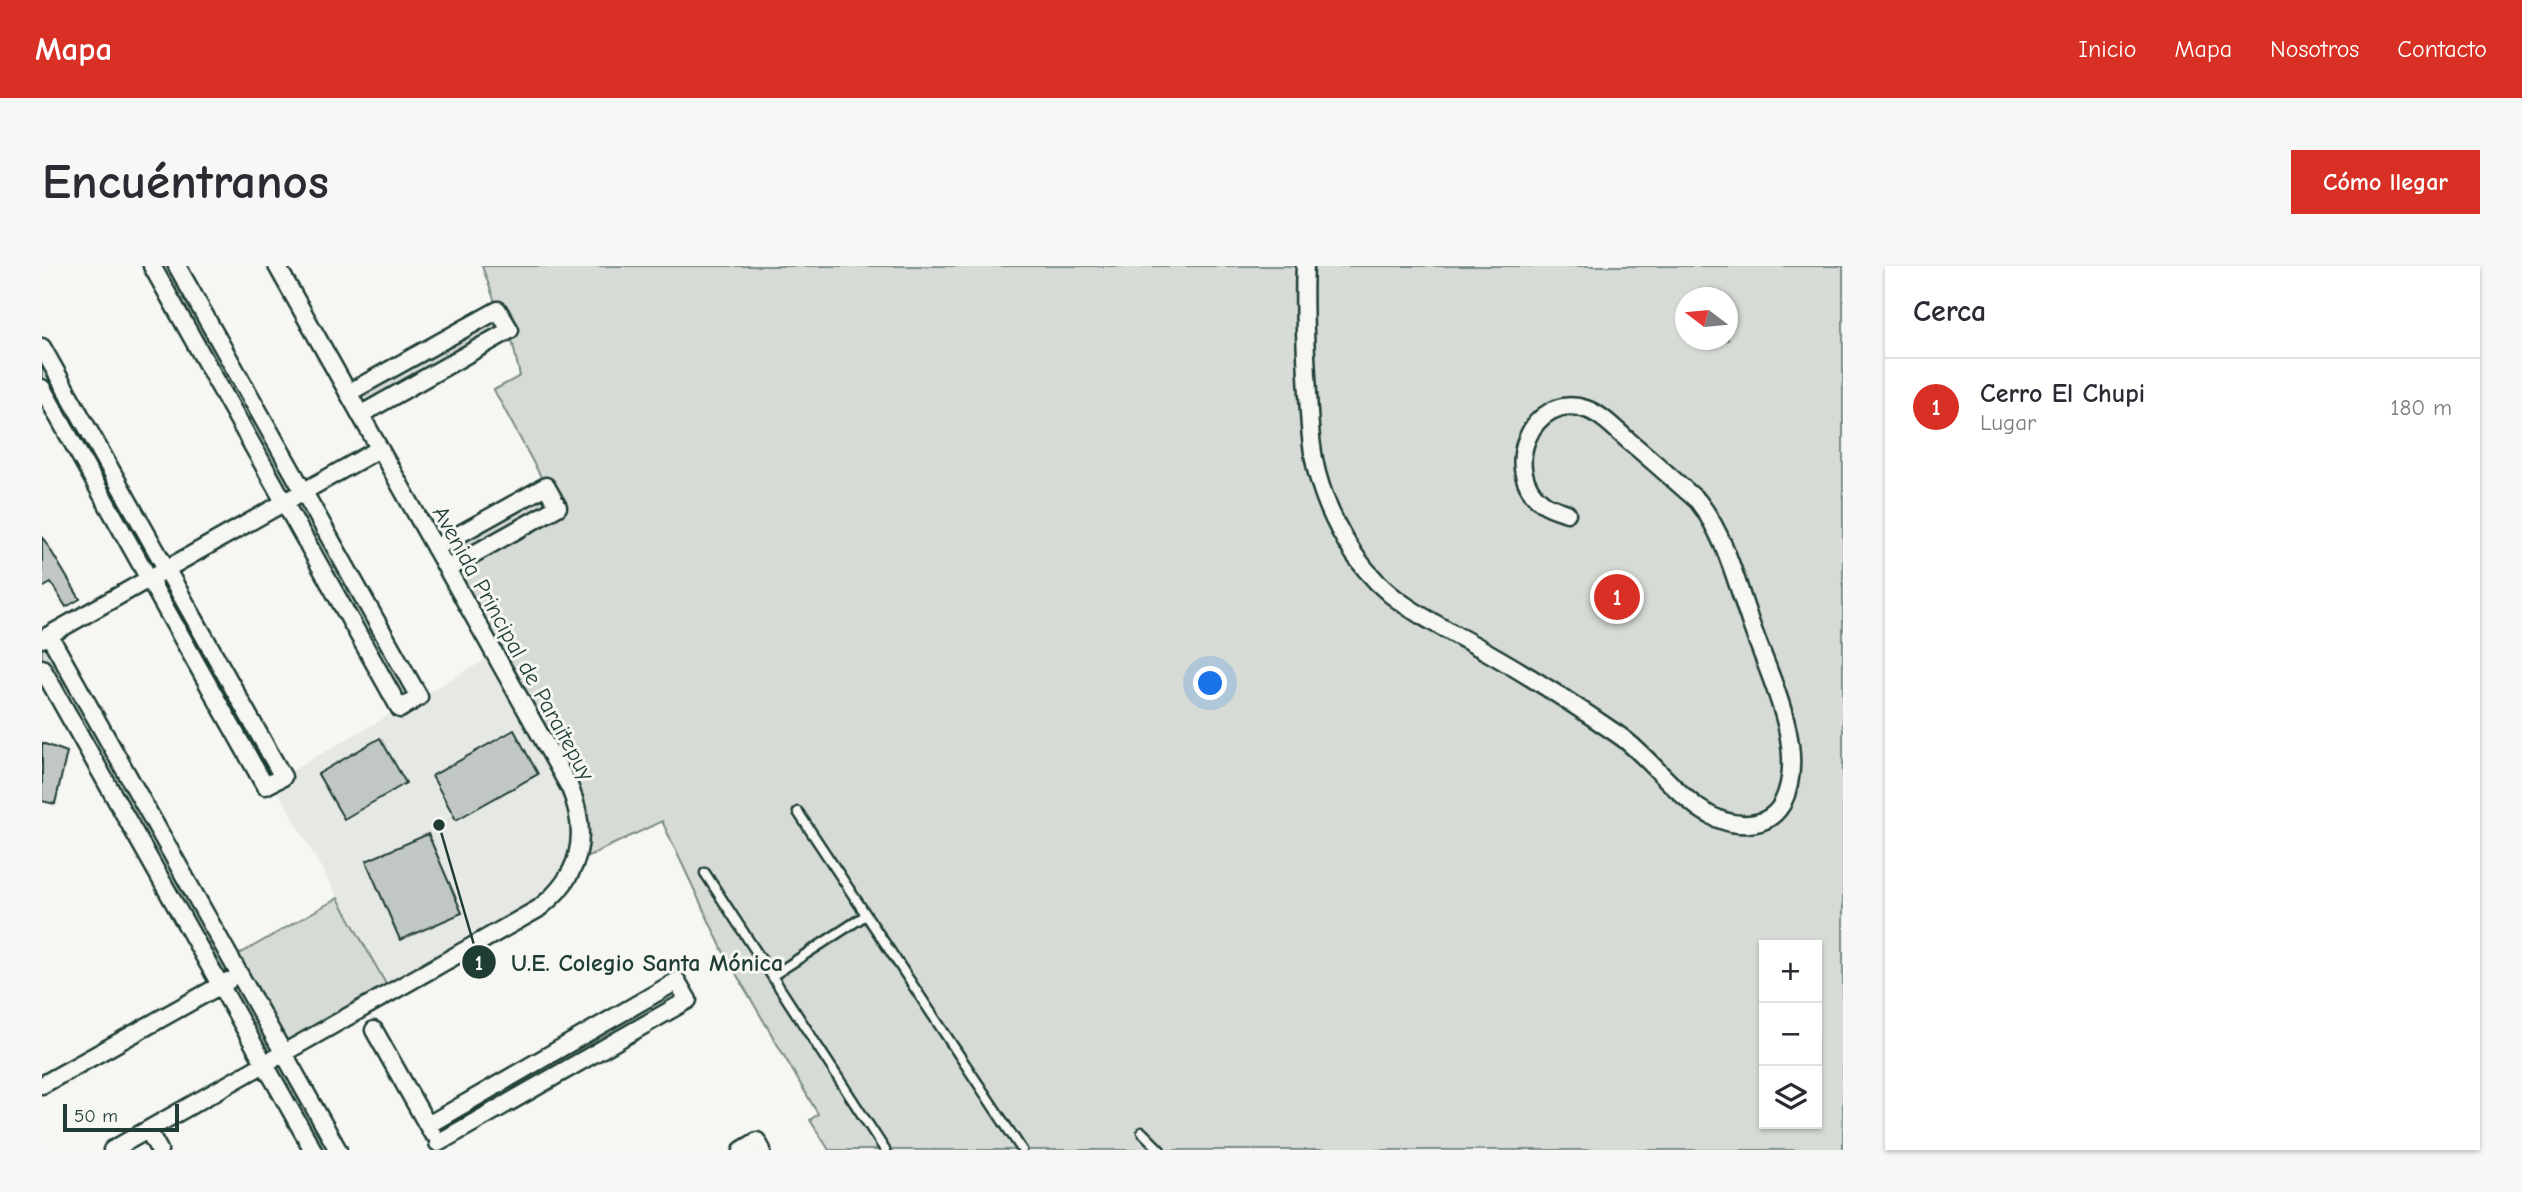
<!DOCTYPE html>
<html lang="es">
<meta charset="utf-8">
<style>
body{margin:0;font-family:"Comic Neue",sans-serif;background:#f7f7f7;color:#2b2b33}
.controls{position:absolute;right:21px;bottom:21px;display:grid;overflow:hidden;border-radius:0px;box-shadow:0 2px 5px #0004}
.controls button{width:63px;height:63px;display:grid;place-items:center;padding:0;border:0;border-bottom:2px solid #e1e1e2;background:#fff;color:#2b2b33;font:35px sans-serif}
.compass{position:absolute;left:1633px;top:21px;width:63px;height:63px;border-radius:50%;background:#fff;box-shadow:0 2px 5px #0004;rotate:286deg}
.scale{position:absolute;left:21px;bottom:18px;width:116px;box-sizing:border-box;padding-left:7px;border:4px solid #1f3d34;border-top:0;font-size:19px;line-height:24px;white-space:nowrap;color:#1f3d34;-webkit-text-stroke:5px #f6f6f2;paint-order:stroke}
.you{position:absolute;left:1169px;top:418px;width:24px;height:24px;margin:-18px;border:5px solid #fff;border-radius:50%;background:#1a73e8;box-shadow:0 0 0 10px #1a73e833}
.badge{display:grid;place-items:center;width:46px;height:46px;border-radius:50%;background:#d93025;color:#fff;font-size:23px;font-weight:700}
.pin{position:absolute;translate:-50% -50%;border:4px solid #fff;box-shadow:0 2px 7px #0006}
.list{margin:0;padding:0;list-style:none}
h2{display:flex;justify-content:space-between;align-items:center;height:91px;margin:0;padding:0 28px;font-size:30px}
h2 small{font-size:23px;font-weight:400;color:#7c7c81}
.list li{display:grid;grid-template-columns:46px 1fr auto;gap:21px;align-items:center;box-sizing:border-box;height:98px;padding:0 28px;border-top:2px solid #e1e1e2}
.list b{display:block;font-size:26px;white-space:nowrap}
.list p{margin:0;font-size:23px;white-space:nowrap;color:#7c7c81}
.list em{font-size:23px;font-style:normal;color:#7c7c81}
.icon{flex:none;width:38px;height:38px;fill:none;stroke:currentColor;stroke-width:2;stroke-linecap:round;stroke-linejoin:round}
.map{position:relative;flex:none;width:1801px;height:884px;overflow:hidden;border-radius:0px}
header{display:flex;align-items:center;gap:42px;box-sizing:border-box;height:98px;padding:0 35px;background:#d93025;color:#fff}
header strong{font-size:33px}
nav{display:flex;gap:38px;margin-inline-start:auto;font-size:24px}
.intro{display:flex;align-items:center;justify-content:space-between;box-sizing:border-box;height:168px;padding:0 42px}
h1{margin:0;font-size:49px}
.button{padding:18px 32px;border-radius:0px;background:#d93025;color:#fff;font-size:24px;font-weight:700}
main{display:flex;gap:42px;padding:0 42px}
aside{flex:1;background:#fff;border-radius:0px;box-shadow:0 2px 5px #0004}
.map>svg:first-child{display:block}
.built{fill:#e6e8e4}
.green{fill:#d6dbd6;stroke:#7a8c85;stroke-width:2;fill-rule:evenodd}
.building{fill:#c1c8c3;stroke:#1f3d34;stroke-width:2}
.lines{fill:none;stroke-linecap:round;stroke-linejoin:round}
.service-casing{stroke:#1f3d34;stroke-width:13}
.minor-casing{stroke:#1f3d34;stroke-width:21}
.service{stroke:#f6f6f2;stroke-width:8}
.minor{stroke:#f6f6f2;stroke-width:16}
.labels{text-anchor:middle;stroke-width:6;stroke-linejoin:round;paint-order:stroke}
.street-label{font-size:23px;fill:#1f3d34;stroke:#f6f6f2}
.leader{fill:none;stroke:#1f3d34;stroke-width:2.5}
.callout-dot{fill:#1f3d34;stroke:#f6f6f2;stroke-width:2.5}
.mark-label{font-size:21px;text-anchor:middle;font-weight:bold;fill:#fff}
.callout-label{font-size:24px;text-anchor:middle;font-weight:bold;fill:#1f3d34;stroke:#f6f6f2;stroke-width:6;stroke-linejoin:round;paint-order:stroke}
</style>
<header>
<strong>Mapa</strong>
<nav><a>Inicio</a><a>Mapa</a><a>Nosotros</a><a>Contacto</a></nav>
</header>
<div class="intro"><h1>Encuéntranos</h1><a class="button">Cómo llegar</a></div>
<main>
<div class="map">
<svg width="1801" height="884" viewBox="0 0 1801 884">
<rect width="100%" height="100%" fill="#f6f6f2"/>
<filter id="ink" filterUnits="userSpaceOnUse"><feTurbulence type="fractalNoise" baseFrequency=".0143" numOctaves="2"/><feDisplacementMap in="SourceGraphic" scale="14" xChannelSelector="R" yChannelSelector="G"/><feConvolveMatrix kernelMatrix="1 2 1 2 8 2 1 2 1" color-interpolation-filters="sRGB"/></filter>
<g filter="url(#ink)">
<!-- built -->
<path class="built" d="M453,388l84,163 -16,71 -172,105 -118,-211z"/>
<!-- green -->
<path class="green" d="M110,0h25l242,431 -19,12z
M440,0h1361v884h-1014l-19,-30 8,-6 -94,-161 -62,-132 -86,41 3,-45 -144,-269 111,-62 -52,-96 26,-14 -10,-45 -150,84 -12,-22 150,-83zM1644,32h42v42h-42zM1722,679h53v179h-53z
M0,81l241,430 -18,9 -223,-398z
M7,369l182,324 107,-61 53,95 -107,61 54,96h-25l-271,-482v-29z
M635,715l11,19 -250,143 -10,-18z"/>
<!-- building -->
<path class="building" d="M0,270l38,63 -14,8 -15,-24 -9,5z
M472,464l24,44 -82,46 -24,-44z
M338,472l26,45 -62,36 -26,-45z
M0,477l25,9 -12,52 -13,-3z
M386,568l34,79 -62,27 -34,-79z"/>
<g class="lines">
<defs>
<path id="service" d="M756,546l224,338
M663,607l180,277
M730,710l94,-61
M1100,866l18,18"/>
<path id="minor" d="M110,0l248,443 19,-12 -242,-431
M1263,0c-2,36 0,73 2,109 2,32 2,66 10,98 12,45 37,91 73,121 30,24 66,40 99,59 44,25 89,54 131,83 41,29 75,92 129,88 15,-1 26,-8 33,-20 27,-52 -12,-126 -30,-177 -15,-42 -26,-90 -54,-126 -23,-20 -45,-40 -69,-60 -13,-11 -26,-26 -43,-32 -54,-18 -87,62 -43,94 7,5 16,7 24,10
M0,81l241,430 -18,9 -223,-398
M306,127l150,-83 12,20 -150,85
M393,282l111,-62 12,21 -111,62
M7,369l289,515
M0,373l337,-190
M0,402l271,482
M332,764l58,103
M0,819l186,-104
M386,859l249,-144 11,19 -250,143
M106,864l11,20
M70,884l426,-241c42,-32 52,-72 32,-121l-293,-522
M700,884l15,-9 5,9"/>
</defs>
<!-- service casing -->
<use href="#service" class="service-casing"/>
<!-- minor casing -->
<use href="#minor" class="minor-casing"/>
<!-- service -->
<use href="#service" class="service"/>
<!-- minor -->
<use href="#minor" class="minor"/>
</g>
</g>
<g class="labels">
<!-- street labels -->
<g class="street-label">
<text transform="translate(472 377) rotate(61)" y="8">Avenida Principal de Paraitepuy</text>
</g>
</g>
<!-- callouts -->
<path class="leader" d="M397 559L437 696"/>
<g class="callout-dot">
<circle cx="397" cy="559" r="7"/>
<circle cx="437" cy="696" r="18"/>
</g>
<g class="mark-label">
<text x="437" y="704">1</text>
</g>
<g class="callout-label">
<text x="605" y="705">U.E. Colegio Santa Mónica</text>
</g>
</svg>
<div class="controls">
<button>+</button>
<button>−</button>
<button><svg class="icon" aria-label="layers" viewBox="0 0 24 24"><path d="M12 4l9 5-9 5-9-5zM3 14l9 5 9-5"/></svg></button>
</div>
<svg class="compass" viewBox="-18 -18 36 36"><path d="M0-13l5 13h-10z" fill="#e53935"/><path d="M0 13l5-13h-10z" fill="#7c7c81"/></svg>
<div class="scale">50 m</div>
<div class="you"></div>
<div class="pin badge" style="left:1575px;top:331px">1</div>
</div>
<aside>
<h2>Cerca<small></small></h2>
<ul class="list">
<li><span class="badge">1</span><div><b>Cerro El Chupi</b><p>Lugar</p></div><em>180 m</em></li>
</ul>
</aside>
</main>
